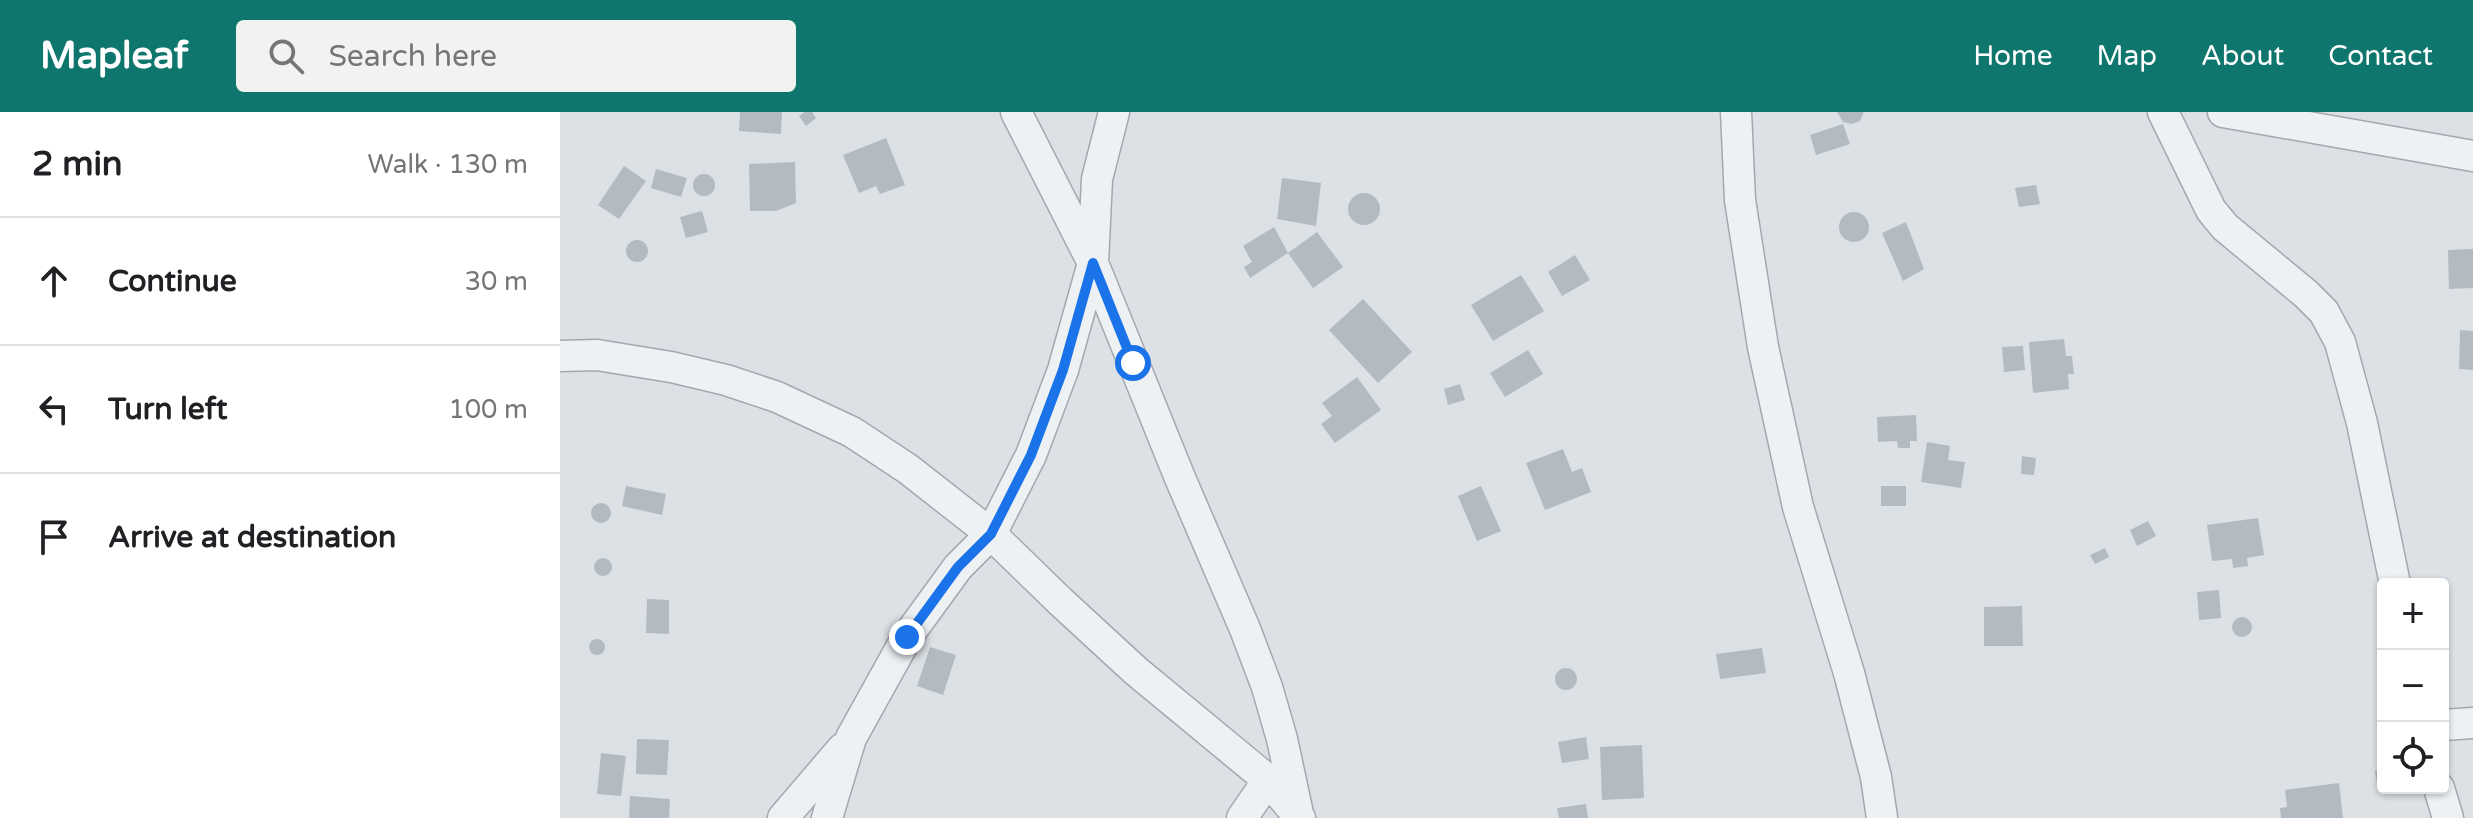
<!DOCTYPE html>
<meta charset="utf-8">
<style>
body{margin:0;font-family:"Varela Round",sans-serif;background:#f2f2f2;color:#202124}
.controls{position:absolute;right:24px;bottom:24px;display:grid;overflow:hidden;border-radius:8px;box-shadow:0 2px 6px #0004}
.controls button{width:72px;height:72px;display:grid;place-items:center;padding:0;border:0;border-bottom:2px solid #e0e0e0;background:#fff;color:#202124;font:40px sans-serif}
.stop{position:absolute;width:24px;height:24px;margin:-18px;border:6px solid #1a73e8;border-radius:50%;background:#fff}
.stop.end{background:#1a73e8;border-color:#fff;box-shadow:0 2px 8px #0008}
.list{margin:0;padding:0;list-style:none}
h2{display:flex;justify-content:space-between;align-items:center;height:104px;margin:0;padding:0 32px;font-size:34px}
h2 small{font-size:26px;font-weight:400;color:#757577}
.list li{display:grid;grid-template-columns:52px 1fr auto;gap:24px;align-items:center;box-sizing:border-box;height:128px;padding:0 32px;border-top:2px solid #e0e0e0}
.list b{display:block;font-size:30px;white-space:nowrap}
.list em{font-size:26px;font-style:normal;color:#757577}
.icon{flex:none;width:44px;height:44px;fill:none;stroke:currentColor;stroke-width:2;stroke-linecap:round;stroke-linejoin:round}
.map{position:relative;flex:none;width:1913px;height:706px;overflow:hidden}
header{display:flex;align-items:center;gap:48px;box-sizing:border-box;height:112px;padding:0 40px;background:#0f766e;color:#fff}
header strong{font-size:38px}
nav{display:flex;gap:44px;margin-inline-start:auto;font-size:28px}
.search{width:560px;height:72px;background:#f2f2f2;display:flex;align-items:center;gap:20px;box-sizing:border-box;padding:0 28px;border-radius:8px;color:#757577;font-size:30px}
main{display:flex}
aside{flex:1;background:#fff}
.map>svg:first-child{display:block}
.building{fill:#b3bac2}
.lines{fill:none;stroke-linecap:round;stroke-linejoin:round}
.street-casing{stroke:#a2a8b0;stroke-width:33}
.street{stroke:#eef1f4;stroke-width:30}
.route{stroke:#1a73e8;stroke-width:10}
</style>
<header>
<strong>Mapleaf</strong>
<div class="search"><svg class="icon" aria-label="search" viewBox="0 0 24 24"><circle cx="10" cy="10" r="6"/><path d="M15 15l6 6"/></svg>Search here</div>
<nav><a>Home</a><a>Map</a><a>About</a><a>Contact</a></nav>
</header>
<main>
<aside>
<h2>2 min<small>Walk · 130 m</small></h2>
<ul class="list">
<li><svg class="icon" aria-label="ahead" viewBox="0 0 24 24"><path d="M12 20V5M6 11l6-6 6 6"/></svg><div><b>Continue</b></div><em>30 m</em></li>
<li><svg class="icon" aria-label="left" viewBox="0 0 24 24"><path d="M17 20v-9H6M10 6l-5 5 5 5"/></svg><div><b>Turn left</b></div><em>100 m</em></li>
<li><svg class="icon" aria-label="arrive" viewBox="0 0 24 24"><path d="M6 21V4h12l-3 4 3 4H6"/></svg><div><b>Arrive at destination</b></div></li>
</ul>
</aside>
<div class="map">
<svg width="1913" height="706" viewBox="0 0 1913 706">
<rect width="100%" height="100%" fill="#dce1e6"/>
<!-- building -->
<path class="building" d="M180,0h42l-1,22 -42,-3z
M245,0h7l4,6 -10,8 -7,-10z
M1277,0h26v2l-3,7 -8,3 -9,-2z
M1283,12l7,20 -34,11 -6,-20z
M326,26l19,47 -25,9 -4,-8 -17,7 -16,-38z
M235,50l1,41 -20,8h-26l-1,-47z
M64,54l22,15 -27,38 -21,-14z
M96,57l31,9 -6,19 -30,-9z
M133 73a11 11 0 1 1 22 0a11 11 0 1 1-22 0Z
M722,66l39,5 -5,43 -39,-7z
M1476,73l4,19 -21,3 -4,-19z
M788 97a16 16 0 1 1 32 0a16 16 0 1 1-32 0Z
M142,99l6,21 -22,6 -6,-21z
M1279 115a15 15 0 1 1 30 0a15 15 0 1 1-30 0Z
M1346,110l18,47 -21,12 -21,-48z
M714,115l14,26 29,-21 26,35 -30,21 -25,-35 -38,25 -6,-11 8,-5 -9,-16z
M66 139a11 11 0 1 1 22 0a11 11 0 1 1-22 0Z
M1913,137v39l-24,1 -1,-39z
M1015,143l15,25 -28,16 -14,-24z
M961,163l23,36 -51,30 -22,-36z
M803,187l49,53 -34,31 -49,-53z
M1900,218l13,1v39l-14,-1z
M1504,227l2,17h6l2,18h-6l1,15 -36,4 -4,-51z
M1463,234l2,24 -21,2 -2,-25z
M968,238l15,24 -38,23 -15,-24z
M797,265l24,33 -46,33 -14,-19 11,-8 -10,-13z
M900,272l5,16 -17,5 -4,-16z
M1356,303l1,26h-7v7h-12l-1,-7 -19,1 -1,-25z
M1367,330l23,4 -2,14 17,2 -4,26 -40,-6z
M1003,337l9,23 10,-4 9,24 -46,18 -19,-47z
M1462,344l14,2 -2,17 -13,-1z
M66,374l40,8 -4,21 -40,-9z
M921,374l20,45 -24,10 -19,-45z
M1321,374h25v20h-25z
M31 401a10 10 0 1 1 20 0a10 10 0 1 1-20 0Z
M1698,406l6,37 -17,3 1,8 -15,2 -1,-9 -20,2 -5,-36z
M1588,409l8,15 -19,10 -7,-16z
M1545,436l4,9 -14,7 -5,-9z
M34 455a9 9 0 1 1 18 0a9 9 0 1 1-18 0Z
M1659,478l2,28 -22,2 -2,-28z
M87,487l22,1v34l-23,-1z
M1462,494l1,40h-39v-39z
M1672 515a10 10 0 1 1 20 0a10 10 0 1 1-20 0Z
M29 535a8 8 0 1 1 16 0a8 8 0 1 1-16 0Z
M370,535l26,8 -13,40 -26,-9z
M1202,536l4,25 -46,6 -4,-25z
M995 567a11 11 0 1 1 22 0a11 11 0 1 1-22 0Z
M1026,625l3,22 -27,4 -4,-21z
M77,627l32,1 -2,35 -31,-1z
M1082,633l2,53 -42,2 -2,-53z
M41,641l25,3 -5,40 -24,-2z
M1823,658v19l-5,1 -3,-19z
M1779,671l4,35h-62l-1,-10 7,-1 -2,-17z
M70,684l40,3 -1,19h-40z
M1026,692l2,14h-29l-2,-10z"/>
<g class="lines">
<defs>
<path id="street" d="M456,0l77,151 87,215 65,151 22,58 15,52 15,70
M1176,0l4,88 23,147 35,160 51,166 27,104 6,41
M1603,0l48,98 14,17 81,67 18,18 16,30 22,81 33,161
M1663,0l250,44
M0,244l37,-1 74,12 55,13 51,17 75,35 56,37 83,65 69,67 76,70 132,109 32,38
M1883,613l30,-2
M1879,676l9,30
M223,706l59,-69
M267,706l24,-80 56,-101 51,-70 33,-33 40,-79 32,-85 30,-107 4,-84 17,-67
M682,706l26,-38"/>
</defs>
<!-- street casing -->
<use href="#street" class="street-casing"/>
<!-- street -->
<use href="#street" class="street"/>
</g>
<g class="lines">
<!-- route -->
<path class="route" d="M347,525l51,-70 33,-33 40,-79 32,-85 30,-107 40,100"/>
</g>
</svg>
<div class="controls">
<button>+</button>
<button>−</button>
<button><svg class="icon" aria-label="locate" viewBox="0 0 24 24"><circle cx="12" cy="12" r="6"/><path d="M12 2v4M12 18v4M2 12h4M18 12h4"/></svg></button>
</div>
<div class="stop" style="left:573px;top:251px"></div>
<div class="stop end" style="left:347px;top:525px"></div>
</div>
</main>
